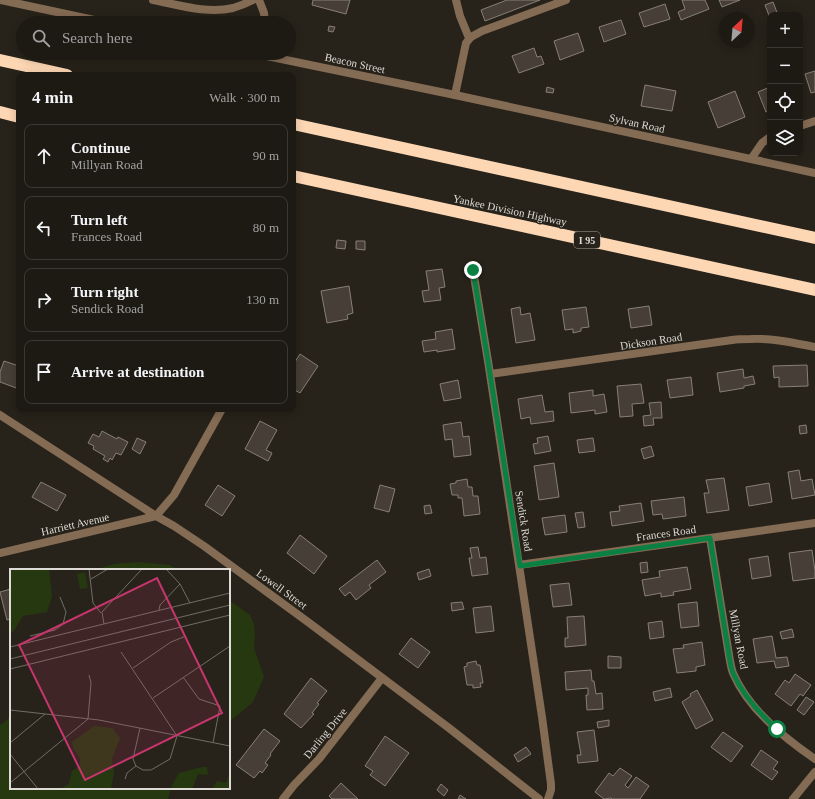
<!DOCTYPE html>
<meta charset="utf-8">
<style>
body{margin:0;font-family:Georgia,serif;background:#25231d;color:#f1f3f6}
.controls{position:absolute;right:12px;top:12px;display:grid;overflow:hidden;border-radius:8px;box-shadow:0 2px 10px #0003}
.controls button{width:36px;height:36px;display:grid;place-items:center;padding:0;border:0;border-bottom:1px solid #3b3834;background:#1d1a14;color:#f1f3f6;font:20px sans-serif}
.compass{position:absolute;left:719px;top:12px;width:36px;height:36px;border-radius:50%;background:#1d1a14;box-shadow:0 2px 10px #0003;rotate:26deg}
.stop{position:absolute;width:12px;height:12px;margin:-9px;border:3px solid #0b8043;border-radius:50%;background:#fff}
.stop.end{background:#0b8043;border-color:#fff;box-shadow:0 1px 4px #0008}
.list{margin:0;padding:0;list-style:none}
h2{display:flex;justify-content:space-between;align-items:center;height:52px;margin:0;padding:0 16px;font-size:17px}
h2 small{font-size:13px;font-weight:400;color:#a0a1a0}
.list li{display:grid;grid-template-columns:26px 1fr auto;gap:12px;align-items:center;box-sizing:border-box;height:64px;margin:0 8px 8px;padding:0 8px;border:1px solid #3b3834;border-radius:8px}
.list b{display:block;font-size:15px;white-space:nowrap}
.list p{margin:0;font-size:13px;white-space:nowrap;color:#a0a1a0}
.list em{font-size:13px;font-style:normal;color:#a0a1a0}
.icon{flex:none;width:22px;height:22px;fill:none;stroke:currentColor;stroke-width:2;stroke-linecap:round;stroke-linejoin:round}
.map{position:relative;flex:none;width:815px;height:799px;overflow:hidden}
.search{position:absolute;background:#1d1a14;box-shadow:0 2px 10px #0003;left:16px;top:16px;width:280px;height:44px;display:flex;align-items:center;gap:10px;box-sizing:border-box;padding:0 14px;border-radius:22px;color:#a0a1a0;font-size:15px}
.panel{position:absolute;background:#1d1a14;box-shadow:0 2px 10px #0003;left:16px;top:72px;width:280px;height:340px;border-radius:8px}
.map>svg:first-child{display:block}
.green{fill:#263810}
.building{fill:#463e37;stroke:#887f77}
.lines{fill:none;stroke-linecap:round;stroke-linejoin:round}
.minor{stroke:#846b54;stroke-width:8}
.tertiary{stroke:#846b54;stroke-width:8}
.motorway{stroke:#fdd7b4;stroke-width:12}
.route{stroke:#0b8043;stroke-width:5}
.labels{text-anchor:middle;stroke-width:3;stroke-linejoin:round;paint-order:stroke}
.shield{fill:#27231a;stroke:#a7a49e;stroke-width:1}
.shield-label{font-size:10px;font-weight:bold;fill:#dedbd6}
.street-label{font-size:11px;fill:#dedbd6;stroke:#27231a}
.inset-road{fill:none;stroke:#706d65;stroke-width:1}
.view{fill:#c6356d;fill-opacity:0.15;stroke:#c6356d;stroke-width:2}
.inset-edge{fill:none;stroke:#dedbd6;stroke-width:2}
</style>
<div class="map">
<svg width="815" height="799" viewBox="0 0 815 799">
<rect width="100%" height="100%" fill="#27231a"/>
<!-- green -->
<path class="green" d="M138,562l32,3 9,5h-84l18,-6z
M229,600l21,15 4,9 1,11 -1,13 10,29 -11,25 -24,20z
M11,715v73h160l-3,11h-168v-74l5,-3z"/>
<!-- building -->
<path class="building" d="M313,0h37l-4,14 -34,-9z
M507,0h33l-55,21 -4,-11z
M682,0h23l4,9 -28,11 -3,-8 7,-3z
M719,0h21l-18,7z
M773,2l5,13h-8v3l-5,-13z
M665,4l5,15 -26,8 -5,-14z
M621,20l5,14 -22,8 -5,-15z
M329,26l6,1 -2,5 -5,-1z
M578,33l6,18 -24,9 -6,-19z
M534,48l3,9 4,-1 3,8 -25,9 -7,-17z
M815,71v21l-4,1 -6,-19z
M645,85l31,6 -4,20 -31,-5z
M547,87l7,2 -1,4 -7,-1z
M770,87v23l-4,2 -8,-20z
M735,91l10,26 -27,11 -10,-26z
M337,240l9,1 -1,8 -9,-1z
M356,241h9v9l-9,-1z
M442,269l3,18 -6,1 2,12 -17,2 -2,-11 7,-1 -3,-19z
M349,286l4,27 -6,2 1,4 -21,4 -6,-32z
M649,306l3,19 -21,3 -3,-19z
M520,307l1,8 9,-2 5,27 -19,3 -5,-34z
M586,307l3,20 -8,1v3l-8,2v-4l-8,1 -3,-20z
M452,329l3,20 -18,3v-2l-13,2 -2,-11 14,-2 -1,-7z
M300,354l18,12 -18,27 -7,-4v-24z
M4,361l15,5v23l-19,-7v-10z
M807,365l1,21 -29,1v-10l-5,1 -1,-12z
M743,369l1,9 9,-2 2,8 -11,2v2l-24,4 -3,-19z
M691,377l2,18 -23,3 -3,-18z
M458,380l3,18 -17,3 -4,-17z
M641,384l3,19 -12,1 1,12 -13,1 -3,-31z
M593,390v6l11,-2 3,18 -12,2v-4l-24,3 -2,-20z
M542,395l3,17 8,-1 1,10 -23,3 -1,-7 -9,2 -3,-20z
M661,402l1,16h-9l1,7 -10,1 -1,-10 8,-1 -2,-12z
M260,421l17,9 -11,20 6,3 -4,8 -23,-12z
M461,422l2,15 6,-1 2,19 -17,2 -2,-18 -7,1 -2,-15z
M806,425l1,8 -7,1 -1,-8z
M102,431l15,8 1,-2 10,5 -7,13 -5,-2 -4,7 -2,-2 -2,4 -5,-3 2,-3 -12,-7 1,-3 -6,-3 5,-9 6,3z
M548,436l3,15 -16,3 -2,-10 5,-1 -1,-5z
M137,438l9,4 -6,12 -8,-5z
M593,438l2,13 -16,2 -2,-13z
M651,446l3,10 -10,3 -3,-10z
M554,463l5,34 -20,3 -5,-34z
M799,470l2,11 11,-2 3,16 -23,4 -4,-27z
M724,478l5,32 -22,3 -3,-20h5l-3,-13z
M467,479l1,8h4l1,9h5l2,18 -16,2 -2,-18h-4v-3h-6l-2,-11 6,-1v-2z
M41,482l25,13 -9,16 -25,-14z
M769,483l3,19 -23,4 -3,-19z
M218,485l17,11 -13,20 -17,-11z
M380,485l15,4 -6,23 -15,-4z
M684,497l2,19 -23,3 -1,-5 -9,1 -2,-14z
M641,503l3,18 -32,5 -2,-14 10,-1 -1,-5z
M430,505l2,8 -7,1 -1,-8z
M583,512l2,15 -7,1 -3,-15z
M565,515l2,17 -22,3 -3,-17z
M300,535l27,21 -13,18 -27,-21z
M478,547l2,11 6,-1 2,17 -16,2 -3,-18h3l-2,-10z
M812,550l3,21v7l-22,3 -4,-28z
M768,556l3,20 -19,3 -3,-20z
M377,560l9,12 -17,13 2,3 -15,12 -6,-8 -5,4 -6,-7z
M647,562l1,10 -7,1 -1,-10z
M687,567l4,22 -18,3 1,3 -13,2v-4l-16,3 -3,-16 18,-3 -1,-6z
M429,569l2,7 -12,4 -2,-7z
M569,583l3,22 -19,2 -3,-22z
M11,589v30l-4,1 -7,-28z
M462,602l2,7 -12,2 -1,-8z
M697,602l2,24 -18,2 -3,-24z
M491,606l3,25 -18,2 -3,-25z
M584,616l2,29 -21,2v-9h3l-1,-21z
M662,621l2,16 -14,2 -2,-16z
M792,629l2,8 -12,2 -2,-7z
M772,636l4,22 11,-1 2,9 -13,2 -2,-7 -17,2 -4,-24z
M411,638l19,14 -12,16 -19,-14z
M702,642l3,23 -9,2v4l-19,2 -4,-24 11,-1 -1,-3z
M608,656l13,1v11h-13z
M476,661l1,4h3l3,18h-3l1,4 -8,1v-3h-6l-3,-18 3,-1v-3z
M591,670l1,11h2l2,13 6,-1 1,16 -16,1 -1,-15h2v-7l-22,2 -1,-18z
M795,674l16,11 -8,11 -3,-2 -9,12 -16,-12 10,-14 4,3z
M311,678l16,13 -10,12 2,1 -7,9 2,1 -13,14 -17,-14z
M670,688l2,9 -17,4 -2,-9z
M697,690l16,30 -17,9 -14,-27 9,-6 -1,-2z
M806,697l8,5 -10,13 -7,-5z
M609,720v6l-11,2 -1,-6z
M264,729l16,12 -10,13 1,1 -6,8 3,2 -6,8 -2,-2 -6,7 -18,-13z
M594,730l4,31 -20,2 -1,-8h4l-4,-23z
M723,732l20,14 -12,16 -20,-15z
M385,736l24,17 -24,33 -15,-11 3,-4 -8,-5z
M526,747l5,7 -13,8 -4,-7z
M761,750l17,12 -5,7 5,3 -6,8 -21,-15z
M620,768l12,8 -7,9 3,3 8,-11 13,9 -9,13h-28l-1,-1 -7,1 -9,-7 14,-19 4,3z
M341,783l17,16h-26l-3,-3z
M441,784l7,6 -4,6 -7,-6z
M460,795l6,4h-8z"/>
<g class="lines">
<!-- minor -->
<path class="minor" d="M153,0c26,5 54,14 80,8 7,-2 14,-5 20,-8
M259,0l5,13 1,10
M456,0l4,16 9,22
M455,95l360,78
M800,126l15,-5
M751,159l11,-16 8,-6
M473,270l15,91 31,204 23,152 9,67v6l-3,9
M490,374l242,-34c7,-1 13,-1 19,-1 22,-1 43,4 64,8
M0,415l156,101
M156,516l18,-21 48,-86
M710,538l19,117c1,6 2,13 4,18 15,36 51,65 82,86
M0,553l156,-37
M519,565l296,-42
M283,799l11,-14 25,-26 63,-81
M793,799l22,-27"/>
<!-- tertiary -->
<path class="tertiary" d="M1,0l107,23
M252,53l203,42 11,-52 5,-6 11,-6 84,-31
M156,516l18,10 30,20 104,76 141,106 90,71"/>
<!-- motorway -->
<path class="motorway" d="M0,60l67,15
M0,112l19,5
M293,124l522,114
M293,176l522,114"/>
</g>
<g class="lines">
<!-- route -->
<path class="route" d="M473,270l15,91 32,205 190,-28 19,117c1,6 2,13 4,18 10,23 26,40 44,56"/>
</g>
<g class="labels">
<!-- shield labels -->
<rect class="shield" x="574" y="232" width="26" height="16" rx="3"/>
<g class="shield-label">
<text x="587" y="244">I 95</text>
</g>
<!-- street labels -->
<g class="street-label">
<text transform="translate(355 63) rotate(12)" y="4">Beacon Street</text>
<text transform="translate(637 123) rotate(12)" y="4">Sylvan Road</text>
<text transform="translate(510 210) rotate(12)" y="4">Yankee Division Highway</text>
<text transform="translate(651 341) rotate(-9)" y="4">Dickson Road</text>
<text transform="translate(524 521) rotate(81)" y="4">Sendick Road</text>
<text transform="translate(75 524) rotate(-13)" y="4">Harriett Avenue</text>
<text transform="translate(666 533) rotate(-8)" y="4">Frances Road</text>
<text transform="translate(282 589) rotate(36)" y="4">Lowell Street</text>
<text transform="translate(739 639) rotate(79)" y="4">Millyan Road</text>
<text transform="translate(325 733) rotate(-51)" y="4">Darling Drive</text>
</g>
</g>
<!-- overview -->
<g transform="translate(10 569)">
<rect width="220" height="220" fill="#27231a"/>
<path d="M0,0h39l3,27 -5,16 -24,4 -10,16 -3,-1zM75,3l3,16 -8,1 -3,-15zM84,157l18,2 8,10 -8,21 2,13 -3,17h-51l9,-5 3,-13 8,-5v-7l-7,-11 -1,-6zM192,198h5l1,8 -10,-1 -6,15h-22l9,-16zM220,203v17h-18l5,-8 9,2z" fill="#263810"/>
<path class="inset-road" d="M79,0l4,34 8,10M156,0l14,15 10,19M81,10l17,-10M149,41l1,-5 20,-21M94,55l-2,-12 40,-43M20,67l25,-6 8,-6 3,-12 -6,-15M0,78l220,-54M111,83l56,84M0,90l220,-54M123,99l38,-26 15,-6M0,100l220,-54M173,108l16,22 21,7 -7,37M143,129l77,-52M0,141l89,10 131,26M78,150l3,-36 -2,-8M130,159l-7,31 3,7 7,4h8l19,-11 7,-23M0,174l35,-29M0,185l28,35M115,210l2,-6 9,-7M0,214l78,-64"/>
<path class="view" d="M147,9l65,135 -137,67 -66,-135z"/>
<rect width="220" height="220" class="inset-edge"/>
</g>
</svg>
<div class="controls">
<button>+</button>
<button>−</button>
<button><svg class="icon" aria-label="locate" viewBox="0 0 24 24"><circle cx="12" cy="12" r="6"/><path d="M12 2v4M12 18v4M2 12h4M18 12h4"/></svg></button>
<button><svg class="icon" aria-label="layers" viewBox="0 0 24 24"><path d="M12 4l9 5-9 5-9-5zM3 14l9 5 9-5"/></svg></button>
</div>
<svg class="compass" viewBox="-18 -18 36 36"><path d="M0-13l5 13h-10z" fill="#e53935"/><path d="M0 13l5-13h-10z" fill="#a0a1a0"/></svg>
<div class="stop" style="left:777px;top:729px"></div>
<div class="stop end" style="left:473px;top:270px"></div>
<div class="search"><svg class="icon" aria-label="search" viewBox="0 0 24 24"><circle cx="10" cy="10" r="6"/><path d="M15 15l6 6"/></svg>Search here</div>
<section class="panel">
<h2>4 min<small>Walk · 300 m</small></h2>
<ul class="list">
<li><svg class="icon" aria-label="ahead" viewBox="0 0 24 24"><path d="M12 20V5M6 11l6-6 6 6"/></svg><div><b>Continue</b><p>Millyan Road</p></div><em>90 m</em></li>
<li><svg class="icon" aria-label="left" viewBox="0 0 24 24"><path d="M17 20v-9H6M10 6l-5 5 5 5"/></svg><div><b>Turn left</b><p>Frances Road</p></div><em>80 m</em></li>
<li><svg class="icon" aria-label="right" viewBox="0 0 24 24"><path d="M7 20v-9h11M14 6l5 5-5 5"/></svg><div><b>Turn right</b><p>Sendick Road</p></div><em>130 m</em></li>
<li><svg class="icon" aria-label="arrive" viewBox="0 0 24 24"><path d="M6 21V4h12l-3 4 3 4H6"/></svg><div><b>Arrive at destination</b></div></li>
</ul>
</section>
</div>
